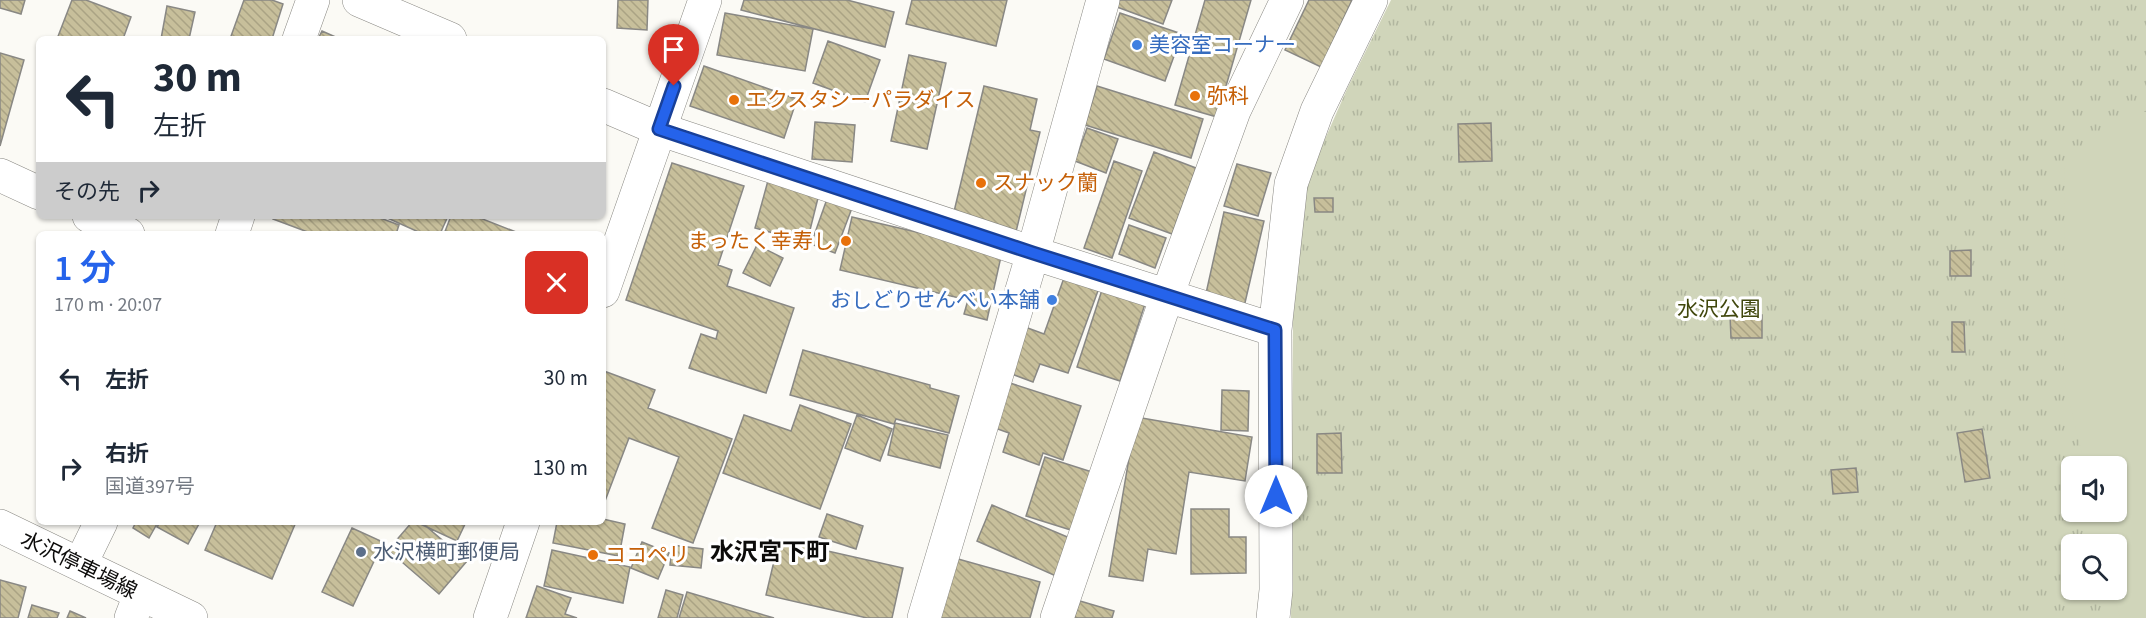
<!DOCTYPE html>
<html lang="ja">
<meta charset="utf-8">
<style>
:root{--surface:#fff;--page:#f6f6f7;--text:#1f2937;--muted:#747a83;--accent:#2563eb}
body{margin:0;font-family:"Source Sans 3","Noto Sans JP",sans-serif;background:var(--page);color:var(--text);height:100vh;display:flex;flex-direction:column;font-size:22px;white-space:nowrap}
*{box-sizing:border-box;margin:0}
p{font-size:20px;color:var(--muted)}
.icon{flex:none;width:33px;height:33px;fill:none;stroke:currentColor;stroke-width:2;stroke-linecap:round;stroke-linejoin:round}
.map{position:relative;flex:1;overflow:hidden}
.panel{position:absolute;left:36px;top:231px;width:570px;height:294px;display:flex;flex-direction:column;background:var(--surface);border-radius:9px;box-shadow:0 2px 4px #0004}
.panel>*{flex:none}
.top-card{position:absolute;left:36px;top:36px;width:570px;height:183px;border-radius:9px;box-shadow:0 2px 4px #0004;background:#fff;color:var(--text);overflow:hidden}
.buttons{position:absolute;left:2061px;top:456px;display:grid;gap:12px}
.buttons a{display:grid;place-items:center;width:66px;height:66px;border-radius:9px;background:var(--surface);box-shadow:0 2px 4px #0004;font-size:30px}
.pin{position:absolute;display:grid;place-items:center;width:51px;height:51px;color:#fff;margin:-62px -26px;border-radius:50% 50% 50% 0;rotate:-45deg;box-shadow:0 0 6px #0007}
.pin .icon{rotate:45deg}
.me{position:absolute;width:66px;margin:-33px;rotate:0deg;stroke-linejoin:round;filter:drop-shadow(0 0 4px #0008)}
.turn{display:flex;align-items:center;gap:21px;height:126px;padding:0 18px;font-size:27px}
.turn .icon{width:78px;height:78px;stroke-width:2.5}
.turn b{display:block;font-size:42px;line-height:51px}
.then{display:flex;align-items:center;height:57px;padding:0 18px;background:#0003;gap:12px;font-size:22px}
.round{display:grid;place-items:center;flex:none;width:63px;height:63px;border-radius:9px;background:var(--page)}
.overview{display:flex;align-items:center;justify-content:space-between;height:102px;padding:0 18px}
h1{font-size:36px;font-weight:600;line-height:45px;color:var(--accent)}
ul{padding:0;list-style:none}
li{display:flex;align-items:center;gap:18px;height:90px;padding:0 18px}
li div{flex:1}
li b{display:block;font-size:22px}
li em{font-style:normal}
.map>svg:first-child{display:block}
</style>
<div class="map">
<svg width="2146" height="618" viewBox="0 0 2146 618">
<defs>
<pattern id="park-tufts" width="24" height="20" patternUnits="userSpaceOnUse" patternTransform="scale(1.5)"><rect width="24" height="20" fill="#d0d5ba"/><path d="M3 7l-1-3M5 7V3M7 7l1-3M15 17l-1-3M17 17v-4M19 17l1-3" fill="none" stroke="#b1b69f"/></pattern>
<pattern id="building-back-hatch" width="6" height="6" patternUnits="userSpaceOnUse" patternTransform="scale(1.5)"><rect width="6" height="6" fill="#c7bf9b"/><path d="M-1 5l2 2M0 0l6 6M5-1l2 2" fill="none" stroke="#aaa384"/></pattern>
</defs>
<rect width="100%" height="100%" fill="#fbfaf5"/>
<path fill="url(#park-tufts)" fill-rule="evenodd" d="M1391,0h755v618h-855l2,-302 14,-136 40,-91zM2072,466h44v46h-44zM2072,544h44v46h-44z"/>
<path fill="#d0d5ba" d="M2123,112h23v506h-26l-7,-28h3v-46h-13l-8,-32h21v-46h-31l-21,-86 1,-216z"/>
<path fill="url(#building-back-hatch)" stroke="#898884" stroke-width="1.5" d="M0,0h25l-4,14 -21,-6z
M72,0h14l45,17 -8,22h-66z
M244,0h28l11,4 -11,35h-42z
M618,0h30l-1,30 -30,-2z
M744,0h103l47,12 -9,35 -144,-37z
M912,0h95l-11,46 -90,-22z
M1120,0h52l-9,24 -46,-17z
M1205,0h46l-34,117 -42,-12z
M1309,0h43l-31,67 -36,-17z
M167,6l28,6 -6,27h-28z
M725,13l88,16 -8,42 -88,-16z
M1120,13l62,21 -17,47 -61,-22z
M322,31l18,8h-22z
M828,41l52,19 -15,42 -52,-19z
M0,53l24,7 -24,86z
M909,55l37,8 -19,86 -36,-8z
M704,66l93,33 -13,39 -94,-32z
M984,86l53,13 -7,31 10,2 -25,104 -63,-16z
M1097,86l106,33 -12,39 -106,-33z
M815,122l40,3 -3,37 -40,-3z
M1491,123l1,38 -33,1 -1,-38z
M1087,128l31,11 -12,34 -31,-12z
M1154,152l42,16 -24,66 -43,-16z
M1114,161l28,10 -30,87 -28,-10z
M672,163l72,23 -26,79 14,5 -5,16 67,22 -28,85 -77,-25 12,-34 15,5 2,-8 -92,-31z
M1237,164l34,9 -13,43 -34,-10z
M769,177l51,13 -13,52 -52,-14z
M1314,198h19v14h-18z
M827,199l25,9 -17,45 -24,-9z
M1224,212l40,9 -20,86 -39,-9z
M274,216h101l24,9 -3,9h-83l-40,-15z
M383,216h65l-8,18h-17z
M451,216h24l46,18h-77z
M852,217l150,35 -15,68 -23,-6 4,-14 -128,-30z
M1129,225l37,13 -11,30 -36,-14z
M757,245l26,13 -13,28 -27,-13z
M1971,250v26h-21v-25z
M1065,275l34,13 -31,85 -28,-9 -7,18 -24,-9 16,-46 19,7z
M1102,290l43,14 -25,77 -43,-14z
M1730,315h32v23h-31z
M1952,322h12l1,30h-13z
M803,350l127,35v3l29,8 -10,37 -53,-14 -2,5 -104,-29z
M604,371l51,19 -7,18 84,31 -39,104 -41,-15 27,-71 -50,-19 -24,63h-2z
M1010,383l71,23 -18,54 -20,-7 -4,12 -36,-13 6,-19 -14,-5z
M1222,390l27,1 -1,40 -27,-1z
M800,405l51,19 -31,85 -97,-36 21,-58 47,16z
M857,415l35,14 -12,32 -35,-13z
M1136,417l116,20 -7,44 -56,-9 -13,82 -28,-5 -5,32 -34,-5z
M895,423l53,12 -8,33 -52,-13z
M1982,429l8,49 -25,4 -8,-49z
M1341,433l1,40h-25v-39z
M1045,457l47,15 -18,59 -48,-15z
M1856,468l2,24 -25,2 -2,-24z
M992,505l80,34 -16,37 -79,-35z
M1191,509h38v28h17v36l-55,1z
M827,514l36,12 -7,23 -37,-12z
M603,519l22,5 -6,32 -66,-13 4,-21h46z
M136,522h22l-9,16 -16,-10z
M160,522h40l-12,22 -31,-17z
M217,522h79l-24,57 -67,-29z
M412,522h9l46,39 -28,33 -51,-44z
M416,522h50l-9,19z
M352,528l31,14 -30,64 -31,-14z
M779,540l124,28 -11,50h-25l-101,-23z
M642,542l27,11 -11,26 -27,-11z
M672,545l31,4 -2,19 -31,-3z
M552,550l78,17 -7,36 -79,-17z
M951,557l89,25 -10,36h-96z
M0,580l26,7 -8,31h-18z
M537,586l34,12 -6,16 12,4h-51z
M666,590l17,5 -6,23h-19z
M687,592l87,26h-95z
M1080,601l34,10 -2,7h-38z
M32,605l27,8 -2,5h-29z
M70,611l16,7h-19z"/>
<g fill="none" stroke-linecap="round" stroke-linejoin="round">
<g stroke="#898883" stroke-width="34">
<path id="minor" d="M359,0l91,39
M299,39l14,-39
M603,105l56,24 374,124 242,77 1,260 -3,28
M0,175l39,18
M89,216l39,18
M232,234l6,-18
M1275,330l16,-146 26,-73 54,-111
M81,563l20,-41
M131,618l9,-23
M924,618l109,-365 70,-253
M1057,618l110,-322 67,-185 53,-111"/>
</g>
<g stroke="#898883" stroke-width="34">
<path id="major" d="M0,526l191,92"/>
</g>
<g stroke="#898883" stroke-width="34">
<path id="highway" d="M603,291l102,-291
M490,618l33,-96"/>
</g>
<use href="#minor" stroke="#fff" stroke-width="33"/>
<use href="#major" stroke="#fff" stroke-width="33"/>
<use href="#highway" stroke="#fff" stroke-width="33"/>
</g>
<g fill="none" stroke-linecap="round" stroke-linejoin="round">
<g stroke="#184099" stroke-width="15">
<path id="route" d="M674,86l-15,43 374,124 242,77 1,166"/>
</g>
<use href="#route" stroke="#2563eb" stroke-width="10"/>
</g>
<g fill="#3f7fe0" stroke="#fff" stroke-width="2">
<circle cx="1137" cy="45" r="6"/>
<circle cx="1052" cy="300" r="6"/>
</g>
<g fill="#e8710a" stroke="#fff" stroke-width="2">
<circle cx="1195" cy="96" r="6"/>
<circle cx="734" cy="100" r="6"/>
<circle cx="981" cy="183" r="6"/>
<circle cx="846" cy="241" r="6"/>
<circle cx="593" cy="555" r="6"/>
</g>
<circle fill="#5c6f8a" stroke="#fff" stroke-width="2" cx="361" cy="552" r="6"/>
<g text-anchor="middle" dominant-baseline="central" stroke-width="6" stroke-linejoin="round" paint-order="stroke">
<g font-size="21" fill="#366cbe" stroke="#fff" text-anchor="start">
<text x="1149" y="45">美容室コーナー</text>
<text x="1040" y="300" text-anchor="end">おしどりせんべい本舗</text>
</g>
<g font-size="21" fill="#c56008" stroke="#fff" text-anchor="start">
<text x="1207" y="96">弥科</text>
<text x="746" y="100">エクスタシーパラダイス</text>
<text x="993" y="183">スナック蘭</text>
<text x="834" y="241" text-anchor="end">まったく幸寿し</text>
<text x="605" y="555">ココペリ</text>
</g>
<g font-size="21" fill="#41480d" stroke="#fff">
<text x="1719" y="309">水沢公園</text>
</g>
<g font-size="21" fill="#4e5e75" stroke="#fff" text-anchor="start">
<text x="373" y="552">水沢横町郵便局</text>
</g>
<g font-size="21" fill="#0c0b0a" stroke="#fff">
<text transform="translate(79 565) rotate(26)">水沢停車場線</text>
</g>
<g font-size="24" font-weight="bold" fill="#0c0b0a" stroke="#fff">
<text x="770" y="552">水沢宮下町</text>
</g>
</g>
</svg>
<div class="buttons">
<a><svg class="icon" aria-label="sound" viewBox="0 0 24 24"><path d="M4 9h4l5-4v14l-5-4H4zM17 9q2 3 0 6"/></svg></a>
<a><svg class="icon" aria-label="search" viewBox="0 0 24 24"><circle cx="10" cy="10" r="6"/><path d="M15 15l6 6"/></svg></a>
</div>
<div class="pin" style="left:674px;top:86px;background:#d93025"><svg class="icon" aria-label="arrive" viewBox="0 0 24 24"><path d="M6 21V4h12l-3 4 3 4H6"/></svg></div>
<svg class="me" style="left:1276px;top:496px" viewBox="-20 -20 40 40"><circle r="19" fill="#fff"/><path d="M0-13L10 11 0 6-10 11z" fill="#2563eb"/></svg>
<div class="top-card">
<div class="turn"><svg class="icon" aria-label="left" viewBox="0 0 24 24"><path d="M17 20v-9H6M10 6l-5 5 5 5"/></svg><div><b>30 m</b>左折</div></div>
<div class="then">その先<svg class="icon" aria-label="right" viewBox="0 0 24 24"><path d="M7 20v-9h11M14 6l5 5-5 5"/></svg></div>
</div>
<section class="panel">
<div class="overview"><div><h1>1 分</h1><p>170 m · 20:07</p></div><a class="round" style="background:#d93025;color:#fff"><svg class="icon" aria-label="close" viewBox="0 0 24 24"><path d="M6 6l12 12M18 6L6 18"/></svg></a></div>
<ul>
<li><svg class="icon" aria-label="left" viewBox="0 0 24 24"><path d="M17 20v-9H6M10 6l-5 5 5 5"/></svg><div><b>左折</b></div><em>30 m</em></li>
<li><svg class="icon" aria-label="right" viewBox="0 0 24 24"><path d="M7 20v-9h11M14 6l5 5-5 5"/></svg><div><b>右折</b><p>国道397号</p></div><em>130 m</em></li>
</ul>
</section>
</div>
